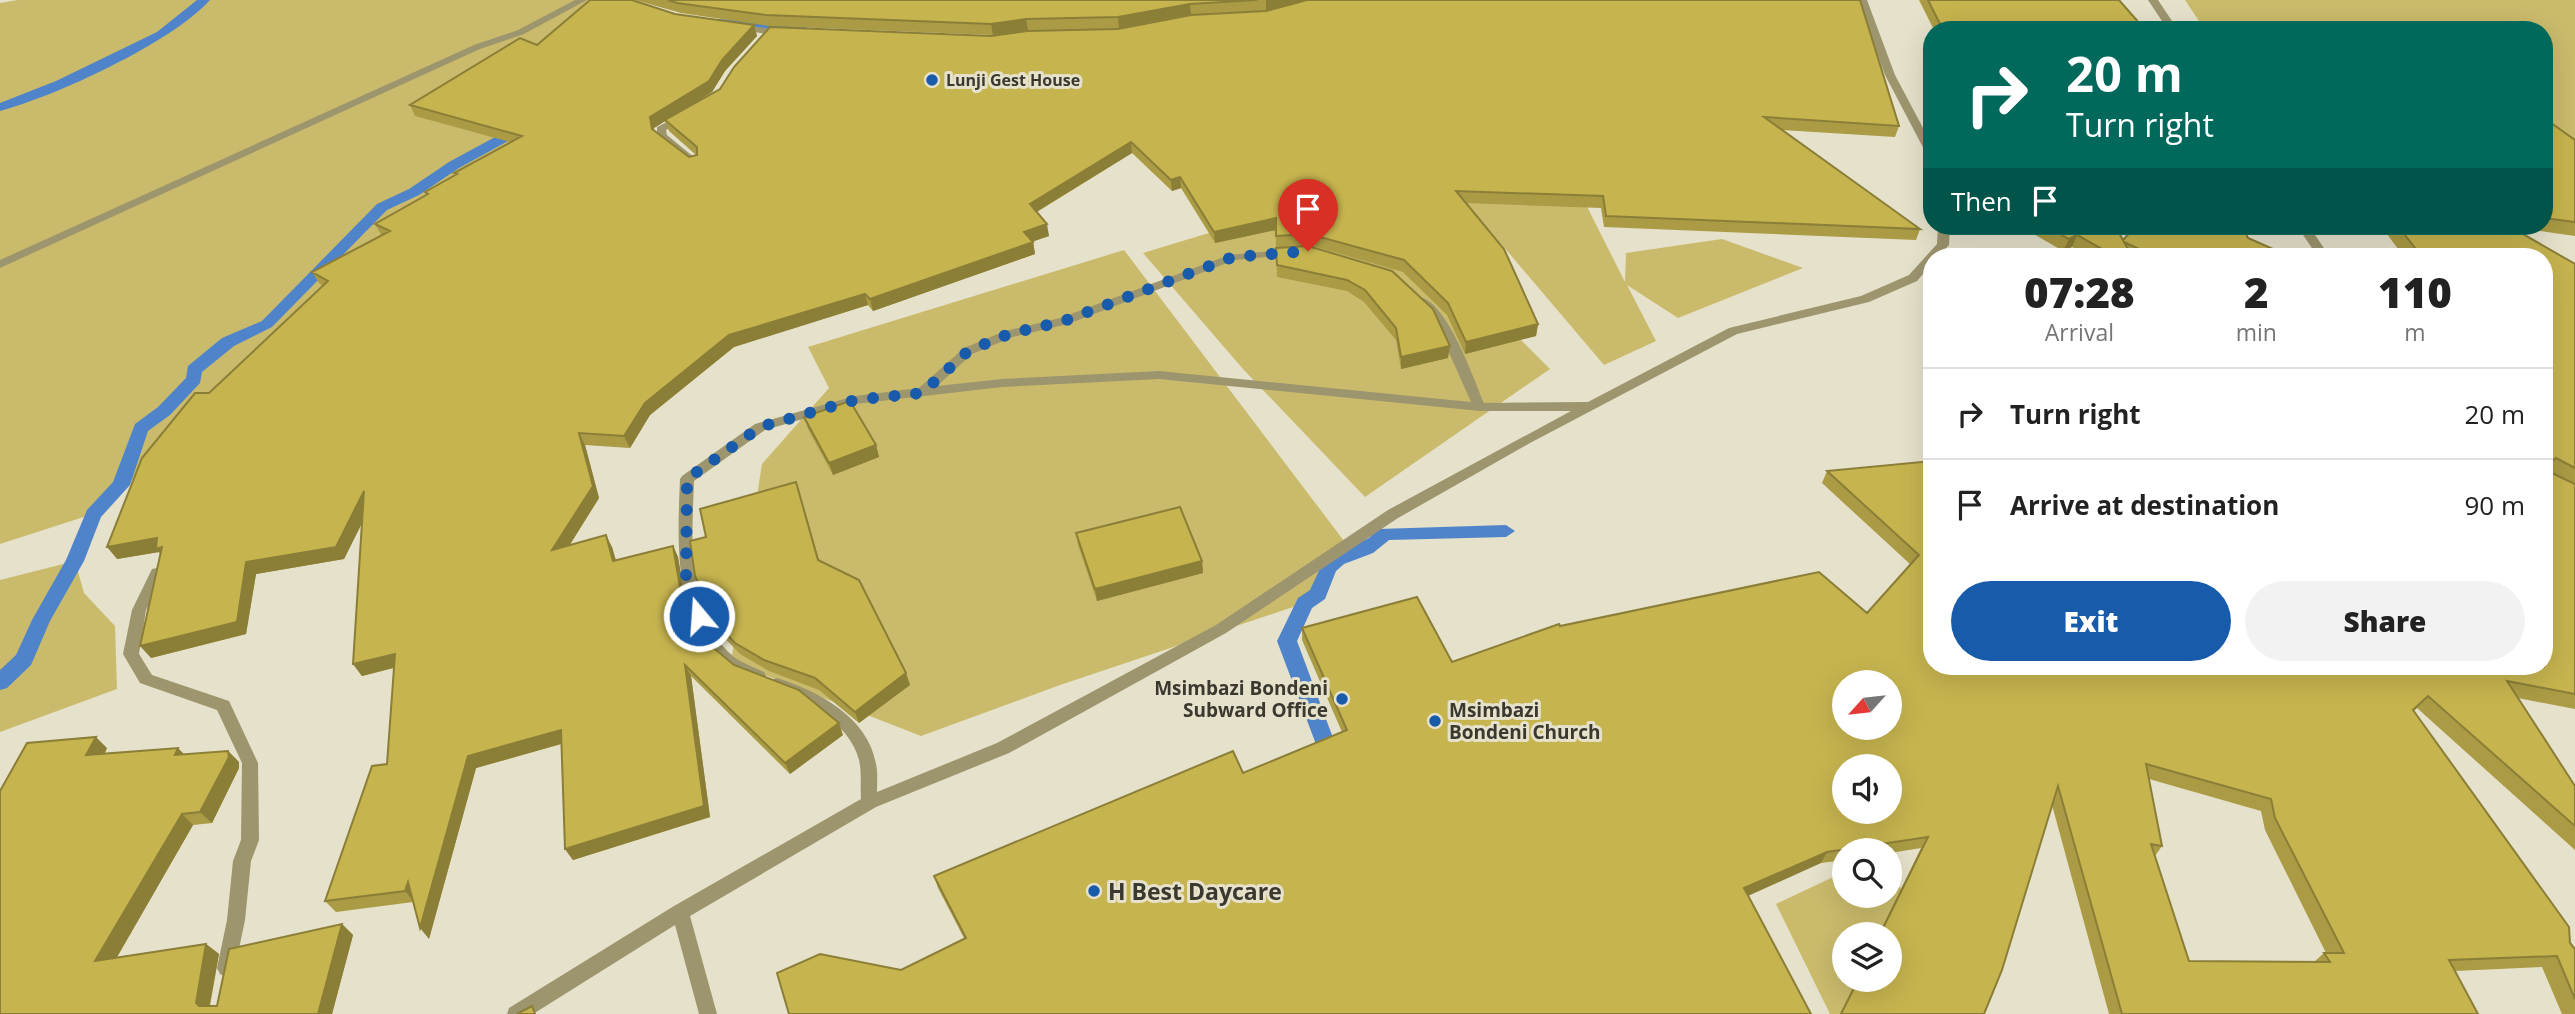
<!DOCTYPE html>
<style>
:root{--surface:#fff;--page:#f2f2f2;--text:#222;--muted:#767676;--line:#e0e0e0;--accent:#195bab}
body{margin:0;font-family:"Open Sans",sans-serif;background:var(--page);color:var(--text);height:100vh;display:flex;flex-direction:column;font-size:26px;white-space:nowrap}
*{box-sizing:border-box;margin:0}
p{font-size:23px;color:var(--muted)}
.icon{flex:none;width:38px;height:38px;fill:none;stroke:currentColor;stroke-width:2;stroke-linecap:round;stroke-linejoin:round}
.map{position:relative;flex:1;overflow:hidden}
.details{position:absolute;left:1923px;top:248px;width:630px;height:427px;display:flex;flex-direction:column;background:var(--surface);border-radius:28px;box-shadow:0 7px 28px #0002}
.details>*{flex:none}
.guide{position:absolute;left:1923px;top:21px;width:630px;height:214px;border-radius:28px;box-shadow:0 7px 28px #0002;background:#00695c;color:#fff;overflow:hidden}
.needle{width:46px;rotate:243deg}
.buttons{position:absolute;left:1832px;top:670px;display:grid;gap:14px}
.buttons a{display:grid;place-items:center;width:70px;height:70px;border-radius:50%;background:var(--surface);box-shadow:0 7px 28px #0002;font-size:35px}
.pin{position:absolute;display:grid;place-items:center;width:60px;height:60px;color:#fff;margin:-72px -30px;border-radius:50% 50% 50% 0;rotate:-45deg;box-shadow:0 0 7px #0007}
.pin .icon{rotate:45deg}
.me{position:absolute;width:77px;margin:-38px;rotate:342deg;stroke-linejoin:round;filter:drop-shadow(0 0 5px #0008)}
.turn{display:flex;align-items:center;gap:24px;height:147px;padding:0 28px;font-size:32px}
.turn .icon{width:91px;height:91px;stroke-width:2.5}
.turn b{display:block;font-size:49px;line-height:60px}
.then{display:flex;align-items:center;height:66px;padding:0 28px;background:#0003;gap:14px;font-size:26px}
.eta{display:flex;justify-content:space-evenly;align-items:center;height:119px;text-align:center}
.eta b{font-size:42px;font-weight:800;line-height:49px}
.button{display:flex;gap:14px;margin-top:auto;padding:14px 28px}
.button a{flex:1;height:80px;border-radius:42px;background:var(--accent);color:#fff;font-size:28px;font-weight:800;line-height:80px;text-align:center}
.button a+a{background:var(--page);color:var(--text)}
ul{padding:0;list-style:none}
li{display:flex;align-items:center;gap:21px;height:91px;padding:0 28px;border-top:2px solid var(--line)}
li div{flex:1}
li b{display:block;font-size:26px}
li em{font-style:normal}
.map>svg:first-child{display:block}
</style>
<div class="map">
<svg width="2575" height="1014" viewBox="0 0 2575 1014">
<rect width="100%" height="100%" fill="#e6e1ca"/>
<path fill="#cabb6c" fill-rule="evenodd" d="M18,0h578l-27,97 -476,417 -93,30v-541z
M2185,0h390v156l-30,-25 -1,-101h-339z
M1570,173l55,109 1,-29 96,-14 81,29 -125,50 -51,-33 29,56 -52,24 -141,-166z
M1366,185l184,184 -185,128 -122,-128 -100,-116z
M1124,250l223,295 -42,58 -245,82 -139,51 -190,-74 31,-198 67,-76 -21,-41z
M75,561l9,32 31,33 2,63 -117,43v-152z
M1844,872v24h46v-21l13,16 -15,123h-58l-54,-110zM1844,934h46v46h-46z"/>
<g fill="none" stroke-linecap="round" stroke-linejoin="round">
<path fill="#4f84cb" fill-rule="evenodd" d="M197,0h13c-39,43 -154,96 -210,111v-8l56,-22 101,-49z
M720,19l83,6 6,4 -6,4 -87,-7v-6z
M517,120l7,4 -5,11 -60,33 -40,27 -32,15 -115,117 -38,19 -32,26 -2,11 -30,32 -22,16 -18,54 -29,32 -17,44 -34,60 -19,44 -24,23 -7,2v-20l16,-15 16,-35 34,-60 21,-50 26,-28 22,-58 23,-17 28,-29 2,-12 34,-28 40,-17 115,-117 32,-15 40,-27 59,-32 4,-9z
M1506,525l9,6 -9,6 -117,3 -16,13 -29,11 -8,7 -11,28 -13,9 -15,33 45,121 -3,6 -7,3 -7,-3 -48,-127 21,-43 12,-8 13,-28 9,-7 37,-17 9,-9z"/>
<path fill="#9d956e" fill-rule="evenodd" d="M575,0h12l-63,34 -44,15 -480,219v-8l474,-215 44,-15z
M1857,0h10l28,75 37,70v13l-5,-3 -42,-80z
M2148,0h10l20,30h-10z
M736,24l46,6 5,3 -5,3 -49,-7 -2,-2z
M683,114l5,3 -1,2 -21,11 1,5 28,23 1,2 -5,3 -34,-27v-9z
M1938,226h12l-1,19 -11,12h-6v7l-15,17 -48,21 -132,32 -207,109 -132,75 -172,115 -217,120 -133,54 -186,109 27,98h-18l-24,-89 -142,89h-26l2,-6 165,-102 187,-107c-1,-13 1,-27 -2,-39 -9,-37 -54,-60 -88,-72l-2,-4 2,-4 6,-2c41,13 91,39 99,86 2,9 1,19 1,28l120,-49 219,-118 172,-115 183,-99h-91l-321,-32 -157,8 -147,17 -90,26 -71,51c-2,58 -9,134 40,176 8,6 20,10 30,15l2,4 -2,4 -6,2c-87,-29 -81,-129 -78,-203l2,-3 73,-52 100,-28 64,-8 45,-40 41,-17 55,-13 169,-63 65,-6 4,1v4l-63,6 -167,64 -55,13 -41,17 -35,32 65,-7 157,-8 312,31 -37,-83 -17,-17 6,-4c26,10 50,79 61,105l104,-1 141,-74 132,-32 48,-21 28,-31z
M2297,226h12l21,31h-12z
M157,568l5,1 2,4 -18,37 -7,44 13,21 77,26 29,62 1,77 -8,21 -6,59 -10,48 -3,6 -6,3 -6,-3 -3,-6 10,-48 6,-59 8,-21 1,-77 -25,-53 -77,-27 -17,-29 9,-44 20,-41z"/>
</g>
<path fill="#aa9b44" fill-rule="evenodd" d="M635,0h1225l39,126 -4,11 -113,-7 138,99 -4,11 -312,-13 -3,-19 -135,-5 72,121 -2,12 -71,18 -18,-39 -44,-43 -94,-27 -33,3v-18l-61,13 -34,-55 -9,3 -40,-38 -95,59 12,24 -16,5 2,13 -162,57 -5,-6 -134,42 -84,68 -20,33 -45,-3 14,53 -30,48 43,1 4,13 57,-14 5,11 8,48 7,18 16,21 25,21 109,70 -53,39 -99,-98 19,141 -137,43 -8,-11 -4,-105 -85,24 -47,171 -16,-37 -77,10 -11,-11 62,-137 7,-96 -32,8 -9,-12 9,-141 -18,36 -88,15 -10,60 -95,24 9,-104 -1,-2 -42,7 92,-166 114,-107 -4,-3 -7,-11 69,-37 -6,-11 51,-29 -1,-3 30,-17 -1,-2 56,-31 -95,-26 -5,-11 127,-60 138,-31 79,11 3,11 -32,35 -13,21 -26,16 307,-73 -224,-9 -88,-13zM665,121l4,10 27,24 -7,2 -35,-27v-2z
M1919,0h200l21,24 32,6h-238z
M2544,118l31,22v96l-63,-9 63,37v445l-57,-11 57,88v64l-158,-142 -3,3 161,238v65h-13l-20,-47 -87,4 23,43h-369l-57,-209 -68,209h-144l17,-34h33v-46h-11l42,-86 -31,5v-3h-46v10l-23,3 -920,107 63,-32 -26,-50 -4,-12 309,-103 99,-41 -40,-92v-12l150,34 108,-36 307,-13 43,-49 -88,-81 5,-12 717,196v-410h-140l-23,-31h163zM2149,779l112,32 4,19 61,123h-2l-10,9 -125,-1 -34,-105 7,-10z
M2020,226h95l8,14 125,-2 43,19h-202l-17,-10 -9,4z
M1276,248l116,23 56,87 -47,11 -5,-29 -32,-38 -17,-11 -70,-14z
M804,417l72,28 3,12 -46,18 -25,-46z
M796,482l23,78 87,113 4,12 -51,38 -40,-33 -50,-19 -29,-17 -23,-24 -5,-12z
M1076,533l126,28 1,12 -106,28 -19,-56z
M107,748l-2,5 79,1 44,-3 11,11v6l-27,55 -19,2 -76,132 89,-13 13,10 -9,52h7l125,-82 11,11 -21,79h-332v-223z"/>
<path fill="#8b7e37" d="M1266,0h50l-50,10z
M1190,4l1,10 -72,14 -1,-11z
M1026,19l2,11 -35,5 -2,-11z
M754,25l3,11 -32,35 -13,21 -58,36 2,12 -6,-23z
M1131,142l1,11 -101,62 -1,-11z
M1180,177l1,11 -9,3 -1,-11z
M1276,218v12l-61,13 -1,-11z
M1047,224l2,12 -23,8 -2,-12z
M2077,235l-5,12 -9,4 6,-12z
M1033,242l2,12 -162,57 -3,-12z
M865,294l3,11 -134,42 -84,68 -20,33 -6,-12 21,-33 84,-68z
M1538,324l-2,12 -71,18 1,-12z
M1450,346l-2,12 -47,11v-12z
M579,433l6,12 14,53 -40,64 -7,-12z
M876,445l3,12 -46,18 -4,-12z
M796,482l4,12 22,77 -4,-11z
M364,491l8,12 -28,56 -88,15 -10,60 -95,24 -11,-12 106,-84z
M606,535l6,12 7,26 -6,-12z
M157,538l8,13 1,9 -7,-8 -42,7 -10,-12z
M673,546l5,11 8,48 12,28 -17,-40z
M1202,561l1,12 -106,28 -2,-12z
M395,654l9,11 -42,11 -9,-12z
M685,665l6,11 19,141 -137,43 -8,-11z
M906,673l4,12 -51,38 -4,-11z
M839,723l4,12 -53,39 -5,-11z
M561,730l7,12 -92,26 -47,171 -9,-11 48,-172z
M96,737l11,11 -9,18 -12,-11z
M178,748l11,11 -14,-4z
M228,751l11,11v6l-27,55 -12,-11z
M182,814l11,11 -84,146 -14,-10z
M1827,852l-6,11 -82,37 5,-12z
M408,882l6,20 -9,-11z
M342,924l11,11 -21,79h-14z
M206,944l13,10 -11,60 -12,-11z"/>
<path fill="#c6b44f" stroke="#8b7e37" stroke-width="2" fill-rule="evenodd" d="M590,0h42l43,14 79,11 -32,35 -13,21 -59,36 2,12 37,28 8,-2v-8l-32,-27 55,-31 14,-22 36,-40 221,9 36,-5 91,-2 73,-14 75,-4 41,-11h553l39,126 -135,-9 156,112 -314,-13 -3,-20 -147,-5 48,58 34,75 -72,18 -18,-39 -44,-43 -95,-26 -33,2v-18l-62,14 -34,-55 -9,3 -40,-38 -101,62 17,20 -23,8 9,10 -163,57 -5,-5 -136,41 -84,68 -21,33 -45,-3 14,53 -41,64 54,-15 7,26 60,-15 8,47 11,28 17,23 25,21 65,25 40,33 -54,40 -100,-98 19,141 -139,43 -4,-119 -93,26 -48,172 -12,-46 -3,9 -80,10 47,-135 15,-2 8,-110 -42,10 11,-173 -28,56 -90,15 -9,60 -97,24 22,-99 -6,2 1,-11 -50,9 35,-89 53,-65h14l119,-112 -16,-9 78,-41 -15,-7 53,-30 -3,-2 32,-18 -3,-1 68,-37 -112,-31 110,-67 17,7z
M668,0h589l-67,4 -72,13 -92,2 -35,5 -225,-9 -89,-12z
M1928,0h191l21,24 29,1 3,5h-229z
M2544,118l31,22v82l-31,-4z
M2046,226h69l8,14 13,-14h106l6,12 43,19h-135l-32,-15 8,15h-16l-39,-22 -8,4z
M2398,226h111l66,38v204l-19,-10 -4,3v12l23,11v210l-68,-13 68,105v40l-147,-130 -15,14 156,217 1,16 5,6v50l-18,-43 -108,4 29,54h-356l-64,-228 -56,184 -18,44h-143l17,-34h32v-46h-10l48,-97 -101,15 -83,36 67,126h-1022l-12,-41 43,-19 81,16 65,-32 -32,-62 299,-125 10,22 104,-43 -45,-102 115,-31 35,65 107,-38 1,2 259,-54 48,41 52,-58 -92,-84 105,-10v206h612v-410h-122zM1844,682h46v46h-46zM2146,764l125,35 4,19 69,135h-20l6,9 -141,-1 -38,-117 11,2zM1844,766h46v46h-46z
M1308,246l84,25 41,38 17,37 -49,11 -5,-29 -31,-38 -18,-10 -70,-15 -1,-17z
M850,401l26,44 -47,18 -25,-46z
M796,482l22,78 41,20 47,93 -51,39 -40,-34 -51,-18 -29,-17 -23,-25 -17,-42 -5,-35 16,-4 -6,-28z
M1180,507l22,54 -107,28 -19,-56z
M96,737l-10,18 92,-7 -3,7 53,-4 1,6 -29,55 -18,2 -87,147 111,-17 -10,59 3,3h18l12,-57 113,-25 -24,90h-318v-223l27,-48z
M532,1006l3,8h-18z"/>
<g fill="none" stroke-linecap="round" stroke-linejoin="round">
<path stroke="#195bab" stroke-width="12" stroke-dasharray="0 21.6" d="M699,616l-13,-39 1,-98 73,-52 95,-27 67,-7 46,-42 41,-17 55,-13 169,-64 75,-6"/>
</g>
<g fill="#195bab" stroke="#e6e1ca" stroke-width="2.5">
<circle cx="932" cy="80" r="7"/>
<circle cx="1342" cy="699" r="7"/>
<circle cx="1435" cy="721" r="7"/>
<circle cx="1094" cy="891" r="7"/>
</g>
<g text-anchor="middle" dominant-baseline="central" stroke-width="6" stroke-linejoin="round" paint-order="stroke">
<g font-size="16" font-weight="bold" fill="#3a382f" stroke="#e6e1ca" text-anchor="start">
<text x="946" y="80">Lunji Gest House</text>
</g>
<g font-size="19" font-weight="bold" fill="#3a382f" stroke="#e6e1ca" text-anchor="end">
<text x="1328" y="688">Msimbazi Bondeni<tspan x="1328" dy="22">Subward Office</tspan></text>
<text x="1449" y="710" text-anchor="start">Msimbazi<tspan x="1449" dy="22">Bondeni Church</tspan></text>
</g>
<g font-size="23" font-weight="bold" fill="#3a382f" stroke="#e6e1ca" text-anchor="start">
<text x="1108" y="891">H Best Daycare</text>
</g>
</g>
</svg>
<div class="buttons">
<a><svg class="needle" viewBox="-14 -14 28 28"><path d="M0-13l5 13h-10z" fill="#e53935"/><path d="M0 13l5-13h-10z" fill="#767676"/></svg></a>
<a><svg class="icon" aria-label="sound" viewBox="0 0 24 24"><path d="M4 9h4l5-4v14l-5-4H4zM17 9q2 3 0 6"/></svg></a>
<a><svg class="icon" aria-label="search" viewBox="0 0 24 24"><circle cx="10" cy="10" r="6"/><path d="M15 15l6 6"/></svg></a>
<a><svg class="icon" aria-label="layers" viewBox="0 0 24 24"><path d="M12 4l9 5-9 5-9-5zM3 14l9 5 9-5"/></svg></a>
</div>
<div class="pin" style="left:1308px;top:251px;background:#d93025"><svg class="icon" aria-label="arrive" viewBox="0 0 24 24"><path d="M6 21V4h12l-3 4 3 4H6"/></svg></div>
<svg class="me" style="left:699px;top:616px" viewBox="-20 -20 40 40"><circle r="17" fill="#195bab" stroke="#fff" stroke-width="3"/><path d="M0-11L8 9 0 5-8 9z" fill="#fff"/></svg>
<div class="guide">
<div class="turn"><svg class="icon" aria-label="right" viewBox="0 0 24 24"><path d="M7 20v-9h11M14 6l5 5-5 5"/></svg><div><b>20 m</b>Turn right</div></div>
<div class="then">Then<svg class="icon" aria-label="arrive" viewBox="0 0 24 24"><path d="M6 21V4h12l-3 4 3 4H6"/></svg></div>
</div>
<section class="details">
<div class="eta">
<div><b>07:28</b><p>Arrival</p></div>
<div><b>2</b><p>min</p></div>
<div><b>110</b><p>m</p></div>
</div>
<ul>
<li><svg class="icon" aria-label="right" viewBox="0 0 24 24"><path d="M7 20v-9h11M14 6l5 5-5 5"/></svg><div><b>Turn right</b></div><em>20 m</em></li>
<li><svg class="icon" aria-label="arrive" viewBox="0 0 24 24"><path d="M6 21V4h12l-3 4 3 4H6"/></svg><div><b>Arrive at destination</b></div><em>90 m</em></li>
</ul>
<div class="button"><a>Exit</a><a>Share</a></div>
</section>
</div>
